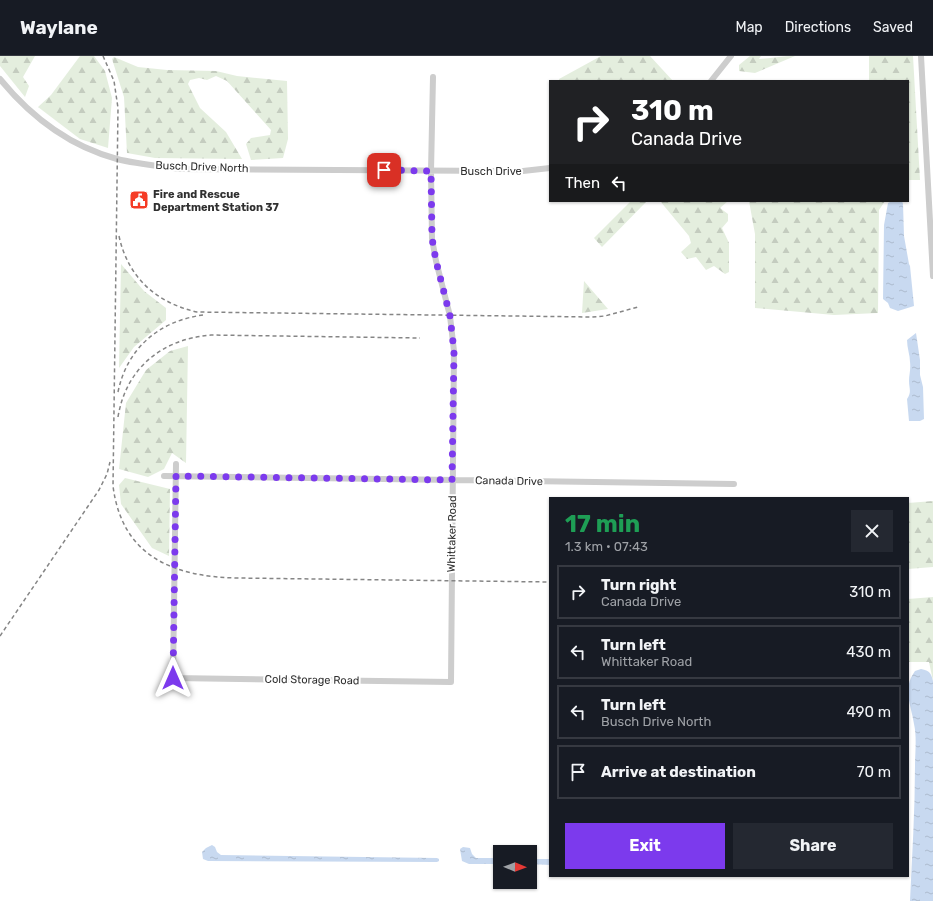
<!DOCTYPE html>
<meta charset="utf-8">
<style>
:root{--surface:#171b24;--page:#242831;--text:#f1f3f6;--muted:#9ea1a6;--line:#363941;--accent:#7c3aed}
body{margin:0;font-family:Rubik,sans-serif;background:var(--page);color:var(--text);height:100vh;display:flex;flex-direction:column;font-size:15px;white-space:nowrap}
*{box-sizing:border-box;margin:0}
p{font-size:13px;color:var(--muted)}
.icon{flex:none;width:22px;height:22px;fill:none;stroke:currentColor;stroke-width:2;stroke-linecap:round;stroke-linejoin:round}
.map{position:relative;flex:1;overflow:hidden}
.drawer{position:absolute;left:549px;top:441px;width:360px;height:380px;display:flex;flex-direction:column;background:var(--surface);border-radius:0px;box-shadow:0 1px 3px #0004}
.drawer>*{flex:none}
.hud{position:absolute;left:549px;top:24px;width:360px;height:122px;border-radius:0px;box-shadow:0 1px 3px #0004;background:#202124;color:#fff;overflow:hidden}
.needle{width:26px;rotate:91deg}
.fabs{position:absolute;left:493px;top:789px;display:grid;gap:8px}
.fabs a{display:grid;place-items:center;width:44px;height:44px;border-radius:0px;background:var(--surface);box-shadow:0 1px 3px #0004;font-size:20px}
.pin{position:absolute;display:grid;place-items:center;width:34px;height:34px;color:#fff;margin:-17px;border-radius:8px;box-shadow:0 2px 6px #0006}
.me{position:absolute;width:44px;margin:-22px;rotate:0deg;stroke-linejoin:round;filter:drop-shadow(0 0 3px #0008)}
.turn{display:flex;align-items:center;gap:14px;height:84px;padding:0 16px;font-size:18px}
.turn .icon{width:52px;height:52px;stroke-width:2.5}
.turn b{display:block;font-size:28px;line-height:34px}
.then{display:flex;align-items:center;height:38px;padding:0 16px;background:#0003;gap:8px;font-size:15px}
.round{display:grid;place-items:center;flex:none;width:42px;height:42px;border-radius:0px;background:var(--page)}
.summary{display:flex;align-items:center;justify-content:space-between;height:68px;padding:0 16px}
h1{font-size:24px;font-weight:700;line-height:30px;color:#1e9e55}
.cta{display:flex;gap:8px;margin-top:auto;padding:8px 16px}
.cta a{flex:1;height:46px;border-radius:0px;background:var(--accent);color:#fff;font-size:16px;font-weight:700;line-height:46px;text-align:center}
.cta a+a{background:var(--page);color:var(--text)}
ul{padding:0;list-style:none}
li{display:flex;align-items:center;gap:12px;height:54px;margin:0 8px 6px;padding:0 8px;border:2px solid var(--line);border-radius:0px}
li div{flex:1}
li b{display:block;font-size:15px}
li em{font-style:normal}
header{display:flex;align-items:center;gap:24px;box-sizing:border-box;height:56px;padding:0 20px;background:var(--surface);border-bottom:1px solid var(--line)}
header strong{font-size:19px}
nav{display:flex;gap:22px;margin-inline-start:auto;font-size:14px}
.map>svg:first-child{display:block}
</style>
<header>
<strong>Waylane</strong>
<nav><a>Map</a><a>Directions</a><a>Saved</a></nav>
</header>
<div class="map">
<svg width="933" height="845" viewBox="0 0 933 845">
<defs>
<pattern id="forest-firs" width="22" height="20" patternUnits="userSpaceOnUse"><rect width="22" height="20" fill="#e4eede"/><path d="M5 1l3.5 6h-7zM16 11l3.5 6h-7z" fill="#c4ccbf"/></pattern>
<pattern id="water-ripples" width="26" height="14" patternUnits="userSpaceOnUse"><rect width="26" height="14" fill="#c8d9f0"/><path d="M2 4q2-2 4 0t4 0M15 11q2-2 4 0t4 0" fill="none" stroke="#acbbce"/></pattern>
</defs>
<rect width="100%" height="100%" fill="#fff"/>
<path fill="url(#forest-firs)" d="M0,0h35l-12,21 6,9 -4,11 -25,-31z
M80,0h14l11,15 7,27 -4,50 -28,-9 -42,-32 13,-12z
M601,0h49l23,25h-114v-2z
M750,0h11l-2,3c13,-1 24,-3 36,-3l-40,17 -16,-2v-6z
M869,0h44l7,124h-12v-99h-39z
M114,1l24,10 29,3 49,1 21,5 50,5 1,58 -5,19 -32,2 -5,-16 5,-6 19,-3 1,-5 -44,-49 -11,-5 -9,4 -8,-2 -9,2 -2,4 12,24 26,24 16,27 -87,-1 -28,-5 -3,-56 -12,-38z
M631,145h16l-45,46 -8,-9z
M660,145h68l-8,7 8,6v7l-6,7 7,15v29l-4,2 -11,-8 -8,4 -10,-13 -9,2 -6,-7 10,-9 -2,-7z
M749,145h136l-6,9 -1,103 -44,2 -79,-7v-74z
M121,208l23,27 22,17v12l-32,27 -15,21z
M584,225l24,28 -26,4z
M188,290l-2,117 -14,-10 -8,16 -16,8 -29,-8 7,-66 20,-33 24,-19z
M125,422l45,11 -1,67 -17,-8 -31,-44 -2,-19z
M933,445v66l-25,2v-66z
M933,541v84l-4,-19h-21v-63z"/>
<path fill="url(#water-ripples)" d="M892,145h10l1,3 1,32 5,28 1,2 4,40 -16,5 -8,-3 -2,-5 -5,-4 1,-74 4,-22z
M916,277l4,27v15l3,12 1,32 -4,2h-11l-2,-22c5,-7 2,-11 2,-18 0,-6 2,-12 1,-19 0,-7 -3,-14 -3,-22z
M921,613c9,2 10,4 12,12v220h-23c2,-45 5,-90 5,-135 0,-13 2,-29 -1,-42 -3,-20 -12,-35 1,-53z
M212,789l3,2 2,5 4,3 216,3 2,1v2l-2,1 -229,-1 -5,-2 -1,-7 4,-4z
M463,791l7,1 2,6 4,4h24v6h-31l-7,-3 -2,-12z
M530,803h20v6l-20,-1z"/>
<g fill="none" stroke-linecap="round" stroke-linejoin="round">
<path stroke="#cdcdcd" stroke-width="6" d="M921,0l12,220
M0,23c31,38 69,67 117,80 20,5 42,7 63,10l324,2h19l27,-3
M711,25l20,-25
M176,408l-3,214 278,4 3,-331 -4,-35 -14,-55 -4,-22 -1,-68 2,-94
M164,420l570,8"/>
<path stroke="#858585" stroke-width="1.5" stroke-dasharray="4 3" stroke-linecap="butt" d="M103,0l11,25 4,27 -5,378c9,71 61,91 125,92l312,4
M119,180c9,42 38,67 78,76l395,5 13,-1 33,-9
M118,336c9,-44 41,-71 85,-77
M118,361c8,-49 44,-78 93,-82l209,3
M0,580l99,-146 8,-16 3,-12"/>
</g>
<g fill="none" stroke-linecap="round" stroke-linejoin="round">
<path stroke="#7c3aed" stroke-width="7" stroke-dasharray="0 12.6" d="M173,622l3,-202 276,4 2,-129 -4,-35 -14,-55 -4,-23 -1,-67 -47,-1"/>
</g>
<defs>
<g id="civic-square" transform="scale(1)"><rect x="-9" y="-9" width="18" height="18" rx="4" fill="#f53b25" stroke="#fff"/><path d="M-.6-6.5H3V-4.5H.6V-3L4-1V1h2V6H-6V1h2V-1L-.6-3ZM-1.2 2.5V6h2.4V2.5Z" fill="#fff"/></g>
</defs>
<g fill-rule="evenodd">
<use href="#civic-square" x="139" y="144"/>
</g>
<g text-anchor="middle" dominant-baseline="central" stroke-width="4" stroke-linejoin="round" paint-order="stroke">
<g font-size="11" fill="#303030" stroke="#fff">
<text transform="translate(202 111) rotate(2)">Busch Drive North</text>
<text x="491" y="115">Busch Drive</text>
<text transform="translate(509 425) rotate(1)">Canada Drive</text>
<text transform="translate(452 478) rotate(-89)">Whittaker Road</text>
<text transform="translate(312 624) rotate(1)">Cold Storage Road</text>
</g>
<g font-size="11" font-weight="bold" fill="#303030" stroke="#fff" text-anchor="start">
<text x="153" y="138">Fire and Rescue<tspan x="153" dy="13">Department Station 37</tspan></text>
</g>
</g>
</svg>
<div class="fabs">
<a><svg class="needle" viewBox="-14 -14 28 28"><path d="M0-13l5 13h-10z" fill="#e53935"/><path d="M0 13l5-13h-10z" fill="#9ea1a6"/></svg></a>
</div>
<div class="pin" style="left:384px;top:114px;background:#d93025"><svg class="icon" aria-label="arrive" viewBox="0 0 24 24"><path d="M6 21V4h12l-3 4 3 4H6"/></svg></div>
<svg class="me" style="left:173px;top:622px" viewBox="-20 -20 40 40"><path d="M0-17L14 15 0 8-14 15z" fill="#7c3aed" stroke="#fff" stroke-width="4"/></svg>
<div class="hud">
<div class="turn"><svg class="icon" aria-label="right" viewBox="0 0 24 24"><path d="M7 20v-9h11M14 6l5 5-5 5"/></svg><div><b>310 m</b>Canada Drive</div></div>
<div class="then">Then<svg class="icon" aria-label="left" viewBox="0 0 24 24"><path d="M17 20v-9H6M10 6l-5 5 5 5"/></svg></div>
</div>
<section class="drawer">
<div class="summary"><div><h1>17 min</h1><p>1.3 km · 07:43</p></div><a class="round"><svg class="icon" aria-label="close" viewBox="0 0 24 24"><path d="M6 6l12 12M18 6L6 18"/></svg></a></div>
<ul>
<li><svg class="icon" aria-label="right" viewBox="0 0 24 24"><path d="M7 20v-9h11M14 6l5 5-5 5"/></svg><div><b>Turn right</b><p>Canada Drive</p></div><em>310 m</em></li>
<li><svg class="icon" aria-label="left" viewBox="0 0 24 24"><path d="M17 20v-9H6M10 6l-5 5 5 5"/></svg><div><b>Turn left</b><p>Whittaker Road</p></div><em>430 m</em></li>
<li><svg class="icon" aria-label="left" viewBox="0 0 24 24"><path d="M17 20v-9H6M10 6l-5 5 5 5"/></svg><div><b>Turn left</b><p>Busch Drive North</p></div><em>490 m</em></li>
<li><svg class="icon" aria-label="arrive" viewBox="0 0 24 24"><path d="M6 21V4h12l-3 4 3 4H6"/></svg><div><b>Arrive at destination</b></div><em>70 m</em></li>
</ul>
<div class="cta"><a>Exit</a><a>Share</a></div>
</section>
</div>
